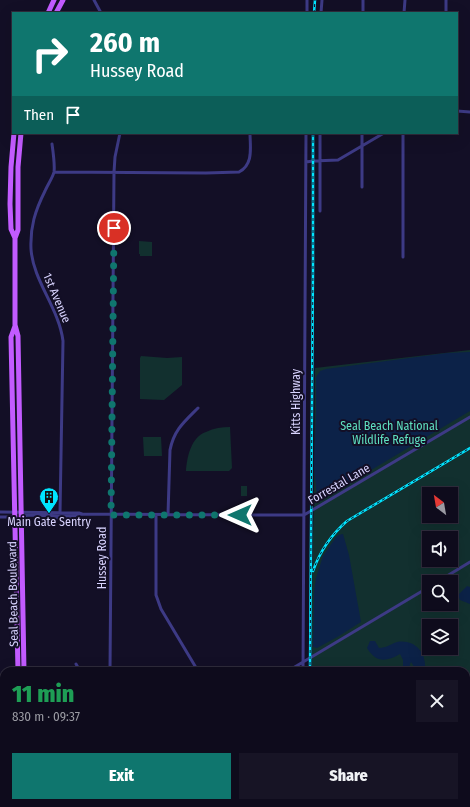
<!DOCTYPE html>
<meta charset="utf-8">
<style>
:root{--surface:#0e0b1c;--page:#171425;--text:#f1f3f6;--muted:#9b9ba3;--line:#2e2b3b;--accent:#0f766e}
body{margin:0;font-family:"Fira Sans Condensed",sans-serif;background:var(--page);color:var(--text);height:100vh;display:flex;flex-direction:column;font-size:15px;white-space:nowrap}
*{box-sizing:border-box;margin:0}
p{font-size:13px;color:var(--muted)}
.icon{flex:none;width:22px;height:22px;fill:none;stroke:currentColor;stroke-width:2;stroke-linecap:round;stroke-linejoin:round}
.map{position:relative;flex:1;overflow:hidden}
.sheet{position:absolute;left:0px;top:667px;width:470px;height:140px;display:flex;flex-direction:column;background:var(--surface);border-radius:12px 12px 0 0;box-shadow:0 4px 16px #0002,0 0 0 1px var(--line)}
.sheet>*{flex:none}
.guide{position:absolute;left:12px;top:12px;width:446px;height:122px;border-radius:0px;box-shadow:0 4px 16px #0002,0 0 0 1px var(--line);background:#0f766e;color:#fff;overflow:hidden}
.needle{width:26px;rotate:329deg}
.controls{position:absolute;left:422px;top:487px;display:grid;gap:8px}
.controls a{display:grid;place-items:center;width:36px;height:36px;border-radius:0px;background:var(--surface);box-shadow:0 4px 16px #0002,0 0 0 1px var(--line);font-size:20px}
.pin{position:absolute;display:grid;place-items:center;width:34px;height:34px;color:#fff;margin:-17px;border:2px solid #fff;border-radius:50%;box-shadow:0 1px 4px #0007}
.me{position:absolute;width:44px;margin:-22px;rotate:270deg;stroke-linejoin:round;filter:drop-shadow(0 0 3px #0008)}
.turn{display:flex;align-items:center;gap:14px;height:84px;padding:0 12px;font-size:18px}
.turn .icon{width:52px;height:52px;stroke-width:2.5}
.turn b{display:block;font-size:28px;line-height:34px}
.then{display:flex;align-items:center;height:38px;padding:0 12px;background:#0003;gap:8px;font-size:15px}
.round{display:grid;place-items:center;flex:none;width:42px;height:42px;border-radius:0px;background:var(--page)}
.head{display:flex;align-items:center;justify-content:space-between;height:68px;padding:0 12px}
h1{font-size:24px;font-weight:800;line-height:30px;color:#1e9e55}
.cta{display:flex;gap:8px;margin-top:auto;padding:8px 12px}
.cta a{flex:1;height:46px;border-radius:0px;background:var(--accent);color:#fff;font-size:16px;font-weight:800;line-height:46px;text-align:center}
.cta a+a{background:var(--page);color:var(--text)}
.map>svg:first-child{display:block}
</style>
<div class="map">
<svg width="470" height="807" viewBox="0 0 470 807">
<rect width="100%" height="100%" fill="#130f26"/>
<path fill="#12302f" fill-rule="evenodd" d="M139,241l13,1v14h-12v-2h-1z
M470,350v457h-157v-4h153v-132h-154v-101l2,-69 1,-133zM429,494h22v22h-22zM429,538h22v22h-22zM429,582h22v22h-22zM429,626h22v22h-22z
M141,356l26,2 15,-1v28l-18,15 -24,-1v-41z
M230,427l2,41 -3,3h-43c1,-14 5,-34 20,-39 8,-4 16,-5 24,-5z
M143,437h18l1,19h-18z
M241,486h6v10h-6z"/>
<path fill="#0c2248" d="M470,352v59l-144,86 -5,2 -4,-1 -3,-32 2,-55v-34l4,-6 6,-2 121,-16z
M343,534l6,21 12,67 -22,14 -22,12 -4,-1 1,-54 2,-15 7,-22 13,-19 2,-2z
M467,586l3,1v17l-10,-4 -2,-5z
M370,641h5l4,7c7,0 12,-4 18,-6 19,-3 30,12 28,29h-8l-6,-9 -3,8 -5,-1v-9l-3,-6c-14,8 -24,9 -33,-6z
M446,803h18l3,4h-19z"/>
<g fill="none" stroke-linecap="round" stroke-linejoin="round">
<path stroke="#3d3a85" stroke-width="3" d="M94,0l7,13
M307,13v-13
M321,13l1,-13
M363,13v-13
M404,13l1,-13
M446,13v-13
M457,111l13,1
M52,144c1,7 3,21 2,28 -1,5 -7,14 -9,19 -10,20 -15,36 -14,58 2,32 28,59 32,92l-3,172
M306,162l7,-1 25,-1 46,-27
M54,172l152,1 33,-1c15,-8 11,-25 11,-39
M362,187v-54
M320,211v-78
M403,257v-124
M0,512l79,1 3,1
M156,515v80l5,14 37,62
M168,515l2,-65c4,-20 14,-28 28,-42
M0,517h15
M21,517l7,-2 30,1 24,-2 184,1h38l166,-98
M55,517c6,2 14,2 20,-1
M437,582l33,-20
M76,664l4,7
M110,671l4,-499 1,-15 5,-24
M288,671l141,-84
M303,671l3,-538
M0,679h4
M68,803l2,4
M54,807l5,-4
M146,807l5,-4
M302,807v-4"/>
<path stroke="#c25bff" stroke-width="5" d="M48,13l6,-13
M56,13l7,-13
M14,133l-3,34 -1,37 1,25 4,9v87l3,11 6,335
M15,238l3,-8v-63l3,-34
M15,326l-4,11 7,334
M19,803v4
M25,803v4"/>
<g stroke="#00e5ff" stroke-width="2.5">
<path id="rail" d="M314,13l1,-13
M313,571c7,-20 18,-36 34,-50l123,-73
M310,671l3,-403v-135
M269,807l2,-4
M311,807v-4"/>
</g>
<use href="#rail" stroke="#130f26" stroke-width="1" stroke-dasharray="3" stroke-linecap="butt"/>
</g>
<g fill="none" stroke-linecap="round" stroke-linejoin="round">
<path stroke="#0f766e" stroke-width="7" stroke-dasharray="0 12.6" d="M114,228l-3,287h129"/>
</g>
<defs>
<g id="building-pin" transform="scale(1)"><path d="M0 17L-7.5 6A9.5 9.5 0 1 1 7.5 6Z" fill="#00e5ff" stroke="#130f26"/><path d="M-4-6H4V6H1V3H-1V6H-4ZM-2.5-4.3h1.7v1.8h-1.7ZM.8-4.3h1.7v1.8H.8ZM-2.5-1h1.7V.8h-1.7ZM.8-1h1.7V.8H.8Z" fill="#111"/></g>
</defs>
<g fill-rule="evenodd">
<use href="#building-pin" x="49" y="497"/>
</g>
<g text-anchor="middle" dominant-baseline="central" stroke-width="4" stroke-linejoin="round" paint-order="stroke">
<g font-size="12" fill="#d9d4ff" stroke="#130f26">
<text transform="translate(57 298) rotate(67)">1st Avenue</text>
<text transform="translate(296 402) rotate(-90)">Kitts Highway</text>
<text transform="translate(339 484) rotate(-30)">Forrestal Lane</text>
<text transform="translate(102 558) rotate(-90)">Hussey Road</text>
<text transform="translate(13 594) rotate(-91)">Seal Beach Boulevard</text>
</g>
<g font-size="12" fill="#5fe0c0" stroke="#130f26">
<text x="389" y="426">Seal Beach National<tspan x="389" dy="14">Wildlife Refuge</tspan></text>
</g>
<g font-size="12" fill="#d9d4ff" stroke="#130f26">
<text x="49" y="522">Main Gate Sentry</text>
</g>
</g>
</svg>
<div class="controls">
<a><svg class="needle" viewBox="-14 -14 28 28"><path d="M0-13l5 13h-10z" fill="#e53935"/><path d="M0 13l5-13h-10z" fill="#9b9ba3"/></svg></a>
<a><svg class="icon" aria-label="sound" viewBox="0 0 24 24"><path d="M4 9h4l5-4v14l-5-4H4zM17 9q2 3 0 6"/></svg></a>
<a><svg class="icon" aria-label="search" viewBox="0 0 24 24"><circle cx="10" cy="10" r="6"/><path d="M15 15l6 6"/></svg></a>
<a><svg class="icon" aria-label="layers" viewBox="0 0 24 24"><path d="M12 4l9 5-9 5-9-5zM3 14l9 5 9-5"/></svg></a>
</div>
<div class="pin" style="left:114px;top:228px;background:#d93025"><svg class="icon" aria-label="arrive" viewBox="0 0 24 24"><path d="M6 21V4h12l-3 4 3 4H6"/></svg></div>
<svg class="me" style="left:240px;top:515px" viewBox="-20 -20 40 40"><path d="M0-17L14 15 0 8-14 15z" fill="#0f766e" stroke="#fff" stroke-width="4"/></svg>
<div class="guide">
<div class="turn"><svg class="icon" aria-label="right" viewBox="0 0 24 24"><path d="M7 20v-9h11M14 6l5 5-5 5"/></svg><div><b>260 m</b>Hussey Road</div></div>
<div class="then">Then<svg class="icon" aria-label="arrive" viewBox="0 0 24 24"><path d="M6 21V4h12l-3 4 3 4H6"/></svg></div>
</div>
<section class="sheet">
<div class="head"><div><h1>11 min</h1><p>830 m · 09:37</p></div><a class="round"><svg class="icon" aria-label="close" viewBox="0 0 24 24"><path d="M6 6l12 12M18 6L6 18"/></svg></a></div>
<div class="cta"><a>Exit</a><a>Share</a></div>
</section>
</div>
